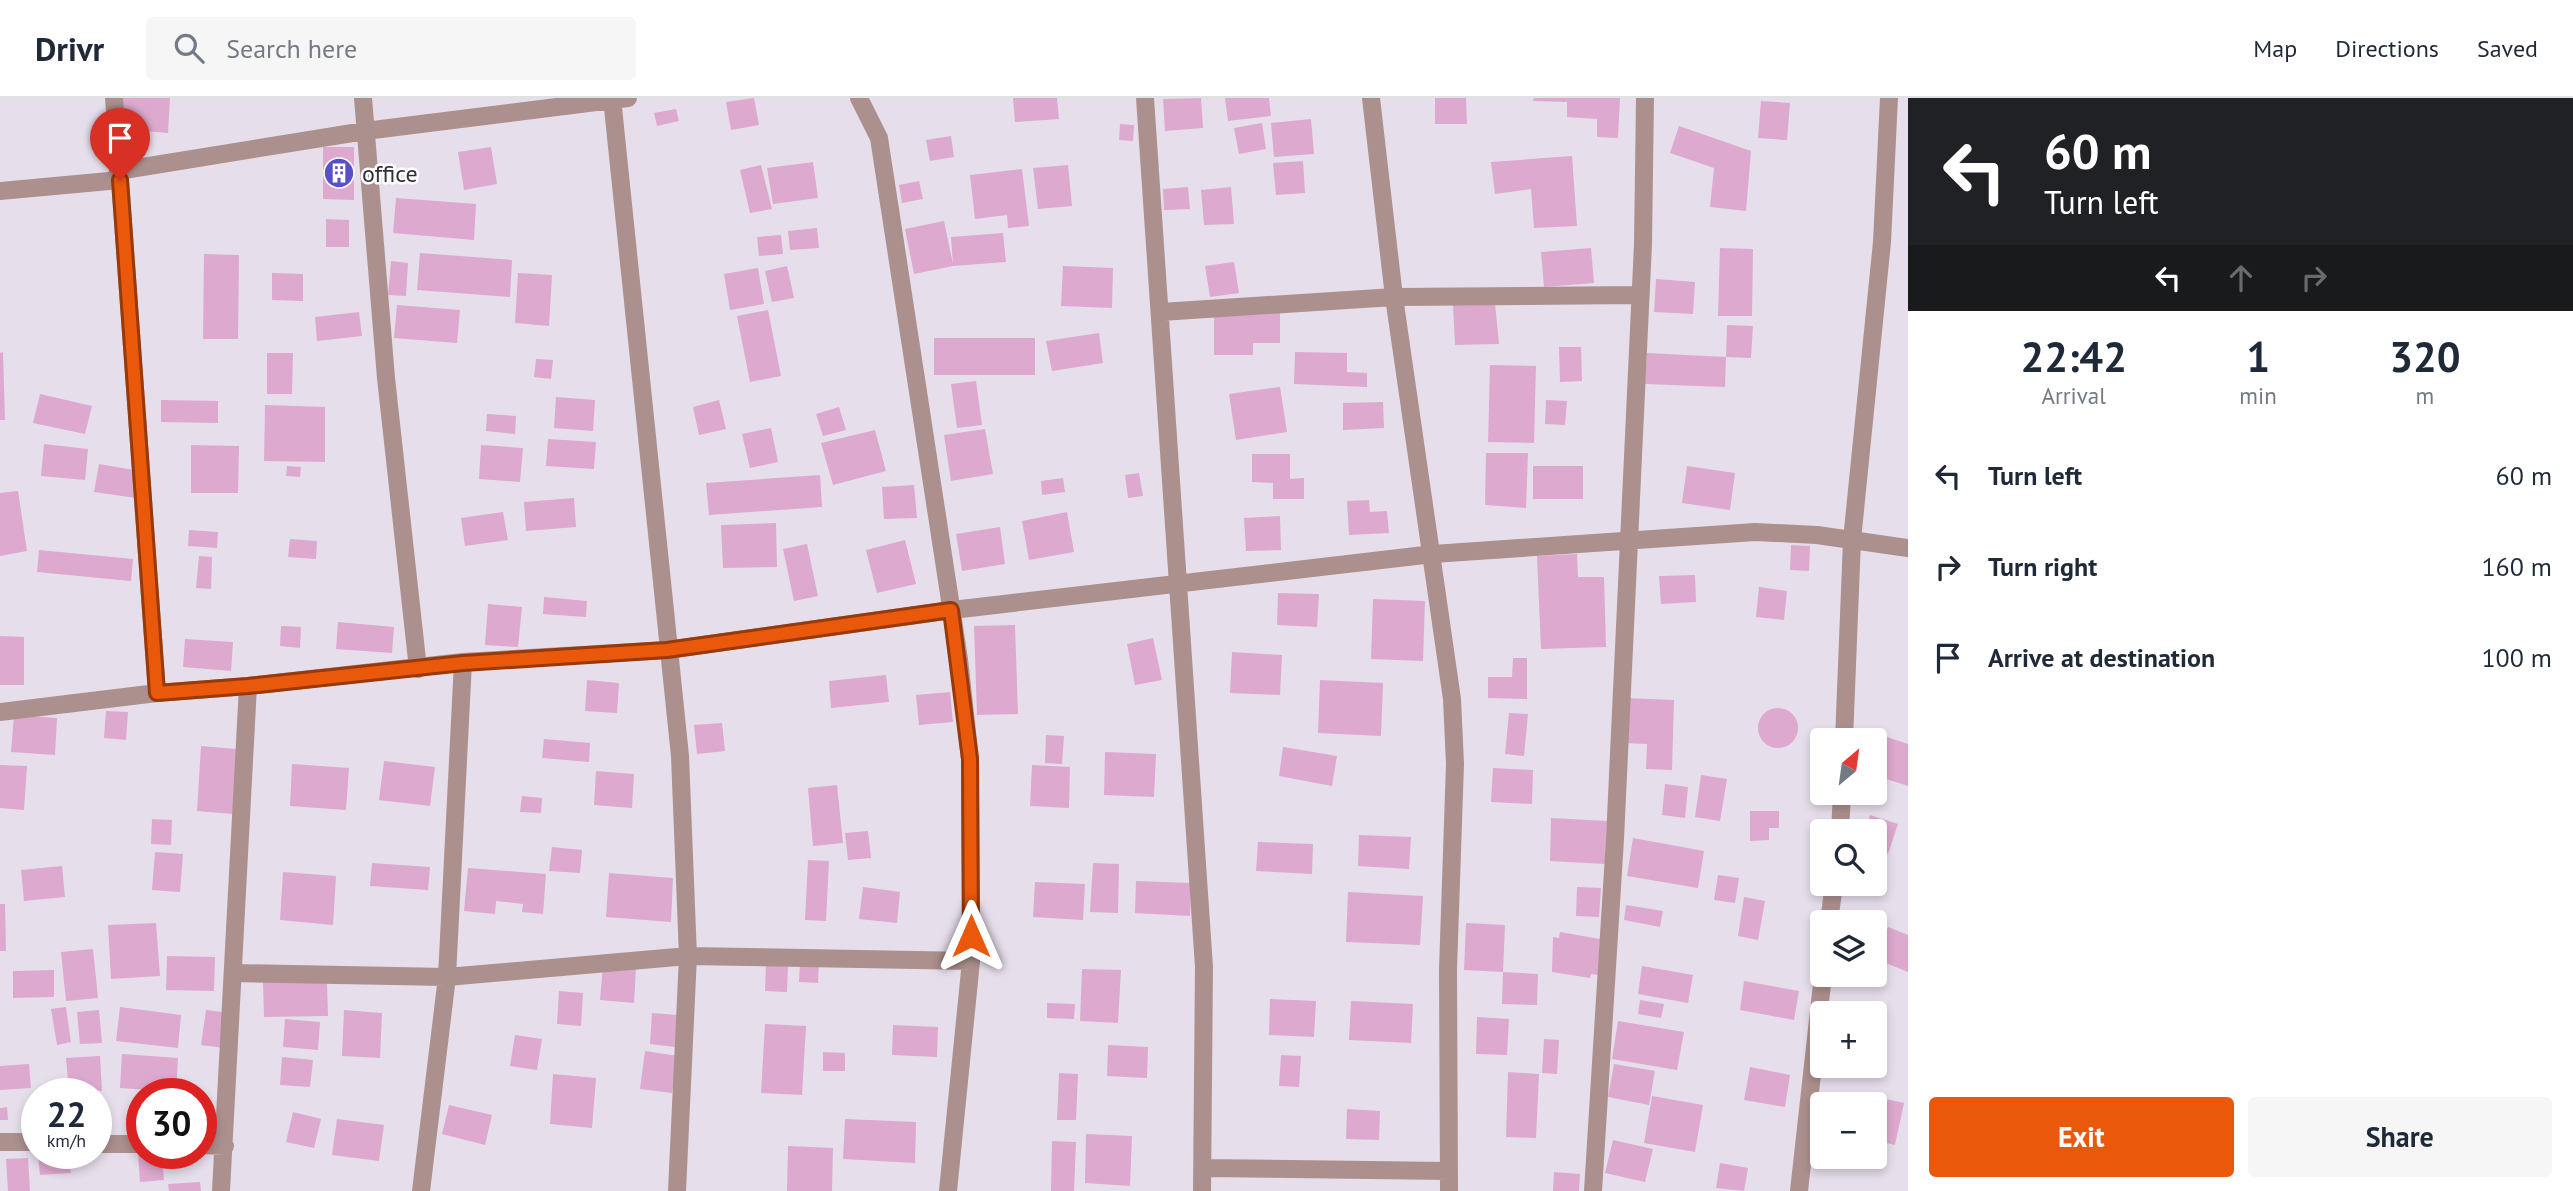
<!DOCTYPE html>
<meta charset="utf-8">
<style>
:root{--surface:#fff;--page:#f6f6f7;--text:#1f2937;--muted:#747a83;--line:#e0e1e3;--accent:#ea580c}
body{margin:0;font-family:"PT Sans",sans-serif;background:var(--page);color:var(--text);height:100vh;display:flex;flex-direction:column;font-size:26px;white-space:nowrap}
*{box-sizing:border-box;margin:0}
p{font-size:23px;color:var(--muted)}
.icon{flex:none;width:38px;height:38px;fill:none;stroke:currentColor;stroke-width:2;stroke-linecap:round;stroke-linejoin:round}
.map{position:relative;flex:1;overflow:hidden}
.side{display:flex;flex-direction:column;background:var(--surface);width:665px}
.side>*{flex:none}
.top-card{background:#202124;color:#fff;overflow:hidden}
.needle{width:46px;rotate:29deg}
.fabs{position:absolute;left:1810px;top:630px;display:grid;gap:14px}
.fabs a{display:grid;place-items:center;width:77px;height:77px;border-radius:7px;background:var(--surface);box-shadow:0 4px 10px #0003;font-size:35px}
.speed{position:absolute;left:21px;top:980px;display:flex;gap:14px;font-size:35px;font-weight:700;text-align:center}
.speed>*{display:grid;place-content:center;width:91px;height:91px;border-radius:50%;background:var(--surface);box-shadow:0 4px 10px #0003;line-height:1}
.speed small{font-size:18px;font-weight:400}
.speed .limit{border:10px solid #d22;background:#fff;color:#111}
.pin{position:absolute;display:grid;place-items:center;width:60px;height:60px;color:#fff;margin:-72px -30px;border-radius:50% 50% 50% 0;rotate:-45deg;box-shadow:0 0 7px #0007}
.pin .icon{rotate:45deg}
.me{position:absolute;width:77px;margin:-38px;rotate:0deg;stroke-linejoin:round;filter:drop-shadow(0 0 5px #0008)}
.turn{display:flex;align-items:center;gap:24px;height:147px;padding:0 21px;font-size:32px}
.turn .icon{width:91px;height:91px;stroke-width:2.5}
.turn b{display:block;font-size:49px;line-height:60px}
.lanes{display:flex;align-items:center;height:66px;padding:0 21px;background:#0003;justify-content:center;gap:35px;direction:ltr}
.lanes .off{opacity:.35}
.eta{display:flex;justify-content:space-evenly;align-items:center;height:119px;text-align:center}
.eta b{font-size:42px;font-weight:600;line-height:49px}
.primary-button{display:flex;gap:14px;margin-top:auto;padding:14px 21px}
.primary-button a{flex:1;height:80px;border-radius:7px;background:var(--accent);color:#fff;font-size:28px;font-weight:600;line-height:80px;text-align:center}
.primary-button a+a{background:var(--page);color:var(--text)}
ul{padding:0;list-style:none}
li{display:flex;align-items:center;gap:21px;height:91px;padding:0 21px}
li div{flex:1}
li b{display:block;font-size:26px}
li em{font-style:normal}
header{display:flex;align-items:center;gap:42px;box-sizing:border-box;height:98px;padding:0 35px;background:var(--surface);border-bottom:2px solid var(--line)}
header strong{font-size:33px}
nav{display:flex;gap:38px;margin-inline-start:auto;font-size:24px}
.search{width:490px;height:63px;background:var(--page);display:flex;align-items:center;gap:18px;box-sizing:border-box;padding:0 24px;border-radius:7px;color:var(--muted);font-size:26px}
main{display:flex;flex:1;min-height:0}
.map>svg:first-child{display:block}
</style>
<header>
<strong>Drivr</strong>
<div class="search"><svg class="icon" aria-label="search" viewBox="0 0 24 24"><circle cx="10" cy="10" r="6"/><path d="M15 15l6 6"/></svg>Search here</div>
<nav><a>Map</a><a>Directions</a><a>Saved</a></nav>
</header>
<main>
<div class="map">
<svg width="1908" height="1093" viewBox="0 0 1908 1093">
<rect width="100%" height="100%" fill="#e7deec"/>
<path fill="#dda9ce" d="M122,0h48l-2,35 -49,-4z
M754,0l5,27 -28,5 -5,-28z
M1013,0h44l2,21 -44,3z
M1201,0l2,30 -38,3 -2,-32z
M1225,0h44l2,18 -43,5z
M1435,0h31l1,26h-32z
M1534,0h86l-2,40 -21,-1v-18l-30,-2v-15l-34,-1z
M1761,3l29,2 -3,37 -29,-2z
M676,11l3,12 -22,5 -3,-13z
M1311,21l3,35 -40,3 -3,-34z
M1262,25l4,26 -27,5 -5,-26z
M1120,26l14,1 -1,16 -14,-1z
M1679,28l72,25 -5,60 -36,-4 4,-39 -44,-15z
M951,38l3,21 -24,4 -4,-21z
M323,49h31v53l-31,-1z
M491,49l6,37 -33,6 -6,-38z
M1572,58l5,70 -43,2 -3,-39 -36,5 -4,-32z
M1303,63l2,32 -29,2 -3,-32z
M813,64l5,36 -45,6 -6,-36z
M761,67l11,44 -22,4 -10,-43z
M1068,67l4,41 -34,3 -5,-41z
M1022,71l7,57 -21,2 -1,-13 -32,4 -5,-44z
M919,83l4,18 -21,4 -3,-18z
M1188,89l2,22 -26,1 -1,-21z
M1231,89l3,37 -30,1 -3,-35z
M396,100l80,6 -2,36 -81,-7z
M326,121l23,1v27h-23z
M944,123l9,43 -2,-27 52,-4 3,29 -53,4 -39,8 -9,-45z
M817,130l2,20 -29,2 -2,-19z
M781,137l2,19 -24,2 -2,-19z
M1591,150l3,35 -50,4 -3,-35z
M1720,150l33,1 -1,67h-34z
M420,155l92,7 -2,37 -93,-7z
M204,156l35,1 -1,84h-35z
M391,163l17,2 -2,33 -18,-1z
M1234,164l5,31 -29,4 -5,-31z
M787,168l7,32 -22,4 -7,-31z
M1063,168l50,2 -1,40 -51,-2z
M758,170l6,36 -34,6 -6,-36z
M272,175l31,1v27l-31,-1z
M518,175l34,2 -3,51 -34,-3z
M1656,181l39,3 -2,32 -39,-2z
M1495,205l4,41 -44,1 -2,-40z
M397,207l63,5 -3,33 -63,-5z
M768,212l13,66 -31,6 -13,-66z
M1214,212l66,1v32h-27v12h-39z
M359,214l3,24 -45,5 -2,-24z
M1727,227l26,1 -2,32 -25,-1z
M1099,235l4,30 -51,8 -6,-30z
M934,240h101v37h-101z
M1559,249h22l1,34 -22,1z
M3,254l2,68h-5v-67z
M1295,254l52,1v19l20,1v14l-73,-3z
M267,255h26l-1,41h-25z
M1647,255l79,4 -1,30 -80,-3z
M536,261l17,1 -2,19 -17,-2z
M1490,267l46,1 -2,77 -46,-1z
M976,283l6,44 -25,3 -6,-44z
M1280,289l7,45 -51,8 -7,-46z
M40,296l52,12 -7,28 -52,-11z
M556,299l39,3 -2,31 -39,-3z
M161,302l57,1v22l-57,-1z
M719,302l7,29 -27,6 -6,-28z
M1546,302l21,1 -2,24 -20,-1z
M1383,304l1,26 -41,2v-27z
M265,307l60,2v55l-61,-1z
M839,309l7,23 -23,6 -7,-22z
M487,316l29,2 -1,18 -29,-3z
M771,330l7,34 -28,6 -8,-34z
M985,331l8,45 -42,7 -7,-46z
M875,332l11,41 -53,14 -12,-42z
M548,341l48,3 -2,27 -48,-3z
M44,346l44,5 -3,31 -44,-4z
M191,347l48,1 -1,47h-47z
M481,347l42,3 -3,34 -41,-3z
M1486,355h42l-2,55 -41,-3z
M1252,356h38v25l14,-1v21h-31v-16l-21,-1z
M99,366l41,7 -4,27 -42,-6z
M287,368l14,1 -1,10 -14,-1z
M1533,368h50v33h-50z
M1687,368l48,7 -5,37 -48,-7z
M1139,375l4,23 -15,2 -3,-23z
M820,377l2,32 -113,8 -3,-32z
M1063,380l2,14 -23,3 -1,-14z
M914,387l3,33 -33,1 -2,-32z
M18,393l9,60 -27,5v-63z
M574,400l2,29 -50,4 -2,-29z
M1369,402l1,12 17,-1 2,22 -40,2 -2,-34z
M503,414l5,28 -43,6 -4,-28z
M1067,414l7,40 -45,8 -7,-39z
M1280,418l1,34 -35,1 -2,-33z
M776,425l1,44 -54,1 -2,-43z
M1000,429l5,37 -43,7 -6,-37z
M189,432l29,2 -1,16 -29,-2z
M290,441l27,2 -1,18 -28,-2z
M905,442l11,44 -39,9 -11,-43z
M807,446l11,52 -24,5 -11,-52z
M1791,447l19,1 -1,25 -19,-1z
M39,452l94,9 -2,22 -94,-9z
M1577,456l1,23h26l2,70 -65,2 -4,-93z
M199,458l13,1 -1,32 -15,-1z
M1695,477l1,27 -35,2 -2,-28z
M1759,489l28,4 -3,29 -28,-3z
M1278,495l41,1 -2,33 -40,-2z
M544,499l43,4 -1,16 -43,-3z
M1373,501l52,2 -2,60 -52,-2z
M488,506l34,3 -4,40 -33,-2z
M338,524l56,5 -2,26 -56,-4z
M1015,527l3,89 -41,1 -3,-89z
M281,528l20,1 -1,21 -20,-2z
M0,538l24,1v48h-24z
M1153,540l9,42 -27,5 -8,-41z
M185,541l48,3 -2,29 -48,-4z
M1232,554l50,3 -2,40 -50,-2z
M1513,560h14v41l-39,-1v-21h24z
M886,577l3,27 -58,6 -2,-27z
M587,582l32,3 -2,30 -32,-2z
M1320,582l63,3 -2,53 -63,-3z
M950,594l3,30 -34,3 -3,-30z
M1625,600l49,2 -2,70 -26,-1 1,-25 -23,-1z
M1758 630a20 20 0 1 1 40 0a20 20 0 1 1-40 0Z
M106,613l22,1 -2,28 -22,-2z
M1509,615l19,1 -4,42 -19,-2z
M14,617l43,3 -2,37 -44,-3z
M722,625l3,28 -28,3 -3,-29z
M1878,636l30,10v42l-34,-11v-29z
M1046,637l18,1 -2,28 -17,-1z
M544,641l46,4 -1,19 -47,-4z
M201,648l36,3 -4,65 -36,-3z
M1283,649l54,9 -5,30 -53,-10z
M1105,654l51,2 -2,43 -50,-2z
M384,663l51,6 -5,39 -51,-6z
M292,666l57,4 -3,42 -56,-4z
M0,667l27,1 -3,44 -24,-2z
M1032,667l38,2 -1,41 -39,-2z
M1493,670l40,2 -1,34 -41,-2z
M596,673l38,3 -2,34 -38,-3z
M1701,677l26,4 -7,42 -25,-4z
M1665,686l23,3 -3,31 -23,-3z
M837,687l6,58 -30,3 -5,-58z
M522,698l20,2 -1,15 -21,-1z
M1750,713h29v17h-10v12l-19,1z
M1870,717l28,9 -10,30 -14,-5v-18h-9z
M1551,720l56,3 -2,43 -55,-3z
M152,721l20,1 -1,25 -20,-1z
M868,733l3,27 -23,2 -3,-27z
M1359,737l52,2 -2,32 -51,-3z
M1633,740l71,13 -6,37 -71,-12z
M1258,744l55,2 -1,30 -56,-3z
M552,749l30,3 -2,23 -31,-2z
M155,754l28,2 -3,38 -28,-2z
M808,762l21,1 -3,60 -21,-1z
M372,765l58,4 -2,23 -58,-4z
M1093,765l26,1 -1,49 -28,-1z
M62,768l3,31 -41,4 -3,-31z
M468,770l78,6 -3,40 -21,-2 1,-8 -27,-3 -1,13 -31,-3z
M283,774l53,4 -3,49 -53,-5z
M609,775l64,5 -2,44 -65,-5z
M1718,777l21,3 -4,25 -21,-3z
M1136,783l55,2 -1,33 -55,-3z
M1035,784l50,2 -2,36 -50,-3z
M863,789l37,5 -3,31 -38,-4z
M1577,789l24,1 -2,29 -23,-1z
M1348,794l75,4 -3,49 -74,-3z
M1744,799l21,4 -7,39 -20,-4z
M0,806h5l1,47h-6z
M1626,807l37,6 -3,16 -36,-7z
M156,825l4,53 -49,3 -3,-54z
M1466,825l39,2 -2,47 -39,-2z
M1888,829l20,8v37l-32,-13z
M1560,834l40,7 -2,36 -7,-1 -1,4 -38,-6 1,-35 6,1z
M93,851l5,49 -32,3 -5,-49z
M167,858l48,1 -1,34 -48,-1z
M800,862l19,1 -1,22 -19,-1z
M766,865l22,2 -1,27 -22,-1z
M603,868l33,2 -2,35 -34,-3z
M1642,868l51,9 -5,28 -50,-9z
M1082,871l39,1 -3,53 -38,-2z
M54,872v27l-41,1v-27z
M1503,874l35,2 -1,31 -35,-1z
M327,883l1,35 -64,1 -1,-35z
M1744,883l55,10 -5,29 -54,-10z
M559,893l24,2 -2,33 -24,-2z
M1270,901l46,2 -2,36 -45,-2z
M1640,902l24,4 -3,14 -23,-4z
M1351,903l62,3 -2,39 -62,-3z
M1047,905l28,1 -1,15 -27,-1z
M66,909l5,35 -14,3 -6,-36z
M120,909l61,8 -3,33 -62,-7z
M99,912l3,33 -22,1 -3,-32z
M206,912l24,3 -6,35 -23,-3z
M344,912l38,3 -2,45 -38,-2z
M652,915l25,2 -2,32 -25,-3z
M1477,919l32,2 -2,36 -31,-1z
M285,921l35,3 -2,28 -35,-3z
M1618,923l66,11 -7,38 -65,-11z
M765,926l41,2 -4,69 -41,-2z
M893,927l45,2 -1,30 -45,-2z
M515,937l27,4 -5,31 -27,-4z
M1544,941l15,1 -2,34 -15,-1z
M1108,947l40,2 -1,31 -40,-2z
M645,953l33,5 -6,37 -32,-4z
M823,954l22,1v18h-22z
M122,956l56,4 -2,34 -56,-4z
M1281,957l20,1 -2,31 -20,-1z
M100,958l2,35 -33,2 -3,-35z
M282,959l31,3 -3,27 -30,-2z
M29,966l2,24 -31,2v-24z
M1614,966l41,7 -6,34 -41,-8z
M1750,969l40,8 -5,32 -41,-7z
M1508,974l31,2 -3,64 -30,-1z
M1059,975l19,1 -2,46h-19z
M553,976l43,4 -4,50 -42,-4z
M1859,995l45,10 -9,42 -21,-5v-36h-18z
M1652,998l51,9 -8,47 -51,-9z
M449,1007l43,10 -7,30 -43,-11z
M7,1009l1,13h-8v-12z
M1347,1011l33,2 -1,29 -33,-1z
M142,1012v25l-10,1 -1,-25z
M293,1014l28,7 -7,29 -28,-6z
M337,1021l47,6 -5,36 -47,-6z
M845,1021l71,3 -1,41 -72,-4z
M1086,1036l46,2 -2,50 -45,-3z
M1613,1042l40,9 -8,33 -40,-9z
M1052,1043l24,1 -2,49h-23z
M788,1048l45,2 -1,43h-45z
M138,1055h24l2,27 -24,2z
M69,1056l2,19 -31,2 -2,-20z
M28,1060l2,33h-22l-2,-32z
M1720,1065l28,5 -4,23 -28,-3z
M1554,1074l26,2 -1,17h-26z
M200,1084l1,9h-32l-1,-7z"/>
<g fill="none" stroke-linecap="round" stroke-linejoin="round">
<path stroke="#ac908e" stroke-width="18" d="M114,0l43,595
M363,0l23,280 32,291
M612,0l68,658 8,200 -11,235
M859,0l20,40 80,521 11,100 1,202 -23,230
M1145,0l59,869 -2,224
M1371,0l23,199 58,402 3,65 -7,205 1,222
M118,73l247,-40 263,-33
M0,93l120,-11
M1161,214l233,-15 245,-2
M0,614l157,-19 91,-7 215,-24 204,-12 285,-40 481,-56 322,-22 62,3 91,13
M1844,642l8,-200 30,-298 7,-144
M1840,733l2,-38
M1829,824l5,-38
M234,875l213,4 241,-21 283,5
M0,1044h37
M96,1046h46
M201,1047l24,1
M1202,1070l247,3
M221,1093l27,-505
M421,1093l26,-214 16,-315
M1593,1093l22,-352 28,-595 2,-146
M1799,1093l24,-216"/>
</g>
<g fill="none" stroke-linecap="round" stroke-linejoin="round">
<g stroke="#983908" stroke-width="18">
<path id="route" d="M120,82l37,513 91,-7 215,-23 204,-13 284,-40 19,149 1,177"/>
</g>
<use href="#route" stroke="#ea580c" stroke-width="12"/>
</g>
<defs>
<g id="building-disc" transform="scale(1.575)"><circle r="9.5" fill="#5950c8" stroke="#fff"/><path d="M-4-6H4V6H1V3H-1V6H-4ZM-2.5-4.3h1.7v1.8h-1.7ZM.8-4.3h1.7v1.8H.8ZM-2.5-1h1.7V.8h-1.7ZM.8-1h1.7V.8H.8Z" fill="#fff"/></g>
</defs>
<g fill-rule="evenodd">
<use href="#building-disc" x="339" y="75"/>
</g>
<g text-anchor="middle" dominant-baseline="central" stroke-width="5" stroke-linejoin="round" paint-order="stroke">
<g font-size="24" fill="#333035" stroke="#fff" text-anchor="start">
<text x="362" y="75">office</text>
</g>
</g>
</svg>
<div class="fabs">
<a><svg class="needle" viewBox="-14 -14 28 28"><path d="M0-13l5 13h-10z" fill="#e53935"/><path d="M0 13l5-13h-10z" fill="#747a83"/></svg></a>
<a><svg class="icon" aria-label="search" viewBox="0 0 24 24"><circle cx="10" cy="10" r="6"/><path d="M15 15l6 6"/></svg></a>
<a><svg class="icon" aria-label="layers" viewBox="0 0 24 24"><path d="M12 4l9 5-9 5-9-5zM3 14l9 5 9-5"/></svg></a>
<a>+</a>
<a>−</a>
</div>
<div class="speed"><div>22<small>km/h</small></div><div class="limit">30</div></div>
<div class="pin" style="left:120px;top:82px;background:#d93025"><svg class="icon" aria-label="arrive" viewBox="0 0 24 24"><path d="M6 21V4h12l-3 4 3 4H6"/></svg></div>
<svg class="me" style="left:971px;top:838px" viewBox="-20 -20 40 40"><path d="M0-17L14 15 0 8-14 15z" fill="#ea580c" stroke="#fff" stroke-width="4"/></svg>
</div>
<section class="side">
<div class="top-card">
<div class="turn"><svg class="icon" aria-label="left" viewBox="0 0 24 24"><path d="M17 20v-9H6M10 6l-5 5 5 5"/></svg><div><b>60 m</b>Turn left</div></div>
<div class="lanes"><svg class="icon" aria-label="left" viewBox="0 0 24 24"><path d="M17 20v-9H6M10 6l-5 5 5 5"/></svg><svg class="icon off" aria-label="ahead" viewBox="0 0 24 24"><path d="M12 20V5M6 11l6-6 6 6"/></svg><svg class="icon off" aria-label="right" viewBox="0 0 24 24"><path d="M7 20v-9h11M14 6l5 5-5 5"/></svg></div>
</div>
<div class="eta">
<div><b>22:42</b><p>Arrival</p></div>
<div><b>1</b><p>min</p></div>
<div><b>320</b><p>m</p></div>
</div>
<ul>
<li><svg class="icon" aria-label="left" viewBox="0 0 24 24"><path d="M17 20v-9H6M10 6l-5 5 5 5"/></svg><div><b>Turn left</b></div><em>60 m</em></li>
<li><svg class="icon" aria-label="right" viewBox="0 0 24 24"><path d="M7 20v-9h11M14 6l5 5-5 5"/></svg><div><b>Turn right</b></div><em>160 m</em></li>
<li><svg class="icon" aria-label="arrive" viewBox="0 0 24 24"><path d="M6 21V4h12l-3 4 3 4H6"/></svg><div><b>Arrive at destination</b></div><em>100 m</em></li>
</ul>
<div class="primary-button"><a>Exit</a><a>Share</a></div>
</section>
</main>
